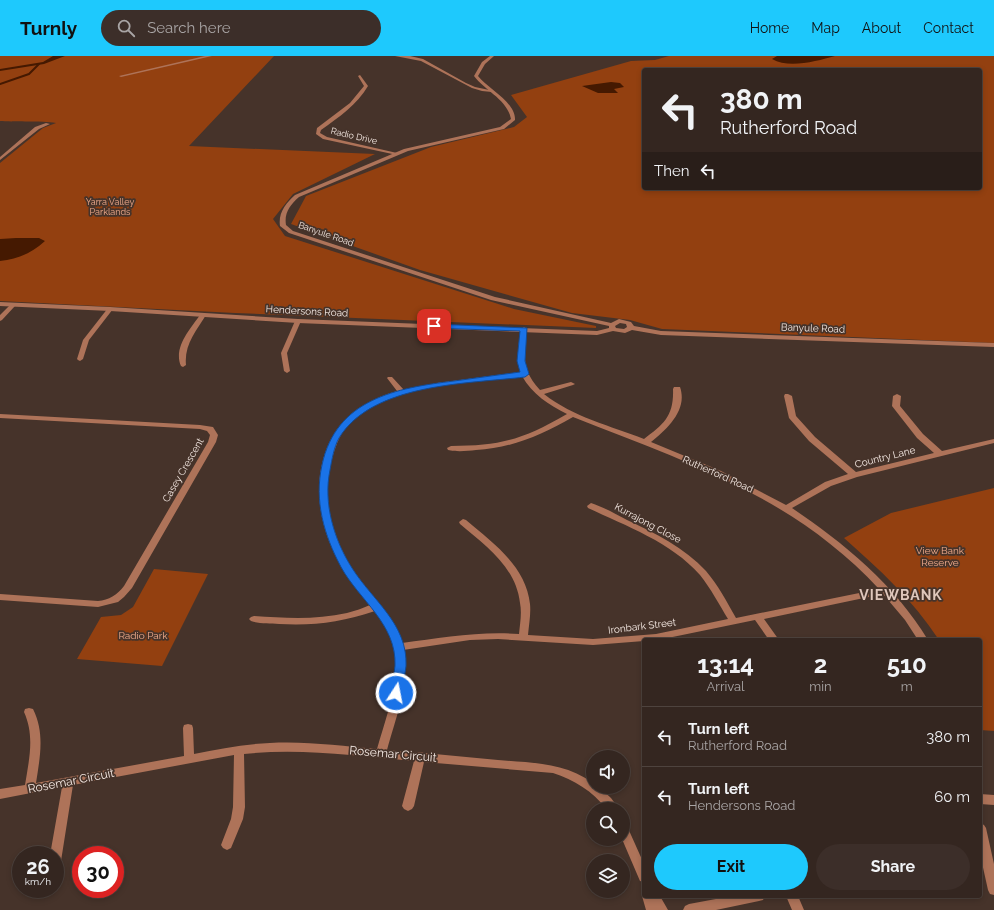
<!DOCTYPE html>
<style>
:root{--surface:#342620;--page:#3c2e29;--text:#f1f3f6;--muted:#a9a5a5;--line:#4e433e;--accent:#1ec9fd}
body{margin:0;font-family:Raleway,sans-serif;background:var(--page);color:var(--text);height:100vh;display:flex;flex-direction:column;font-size:15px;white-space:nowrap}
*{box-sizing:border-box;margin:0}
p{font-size:13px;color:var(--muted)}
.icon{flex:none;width:22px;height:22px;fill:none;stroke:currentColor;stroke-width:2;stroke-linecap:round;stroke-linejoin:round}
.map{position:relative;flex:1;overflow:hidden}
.side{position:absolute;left:642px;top:582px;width:340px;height:260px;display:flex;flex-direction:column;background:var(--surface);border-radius:4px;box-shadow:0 2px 6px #0003,0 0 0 1px var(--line)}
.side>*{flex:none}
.top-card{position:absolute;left:642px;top:12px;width:340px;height:122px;border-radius:4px;box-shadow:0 2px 6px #0003,0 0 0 1px var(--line);background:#342620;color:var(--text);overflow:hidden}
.buttons{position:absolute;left:586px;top:694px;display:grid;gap:8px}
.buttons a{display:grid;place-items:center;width:44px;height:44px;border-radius:50%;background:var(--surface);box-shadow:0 2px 6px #0003,0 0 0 1px var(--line);font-size:20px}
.speed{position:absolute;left:12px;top:790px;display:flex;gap:8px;font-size:20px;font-weight:700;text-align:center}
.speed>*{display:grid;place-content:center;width:52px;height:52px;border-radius:50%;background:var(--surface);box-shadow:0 2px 6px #0003,0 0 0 1px var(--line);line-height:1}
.speed small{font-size:10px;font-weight:400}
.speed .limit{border:6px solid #d22;background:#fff;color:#111}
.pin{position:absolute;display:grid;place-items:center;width:34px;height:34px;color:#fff;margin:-17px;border-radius:8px;box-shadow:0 2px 6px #0006}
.me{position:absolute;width:44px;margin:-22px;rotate:11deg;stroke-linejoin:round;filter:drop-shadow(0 0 3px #0008)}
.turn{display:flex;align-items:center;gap:14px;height:84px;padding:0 12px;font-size:18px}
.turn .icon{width:52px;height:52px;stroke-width:2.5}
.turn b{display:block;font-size:28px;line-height:34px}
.then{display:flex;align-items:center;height:38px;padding:0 12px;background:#0003;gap:8px;font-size:15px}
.eta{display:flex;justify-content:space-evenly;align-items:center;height:68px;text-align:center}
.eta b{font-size:24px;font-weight:700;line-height:28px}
.button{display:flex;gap:8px;margin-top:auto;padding:8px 12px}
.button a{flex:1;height:46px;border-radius:24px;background:var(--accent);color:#111;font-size:16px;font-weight:700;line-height:46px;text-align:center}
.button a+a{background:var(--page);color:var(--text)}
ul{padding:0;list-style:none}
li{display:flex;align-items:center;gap:12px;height:60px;padding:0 12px;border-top:1px solid var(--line)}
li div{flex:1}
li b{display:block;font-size:15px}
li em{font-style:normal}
header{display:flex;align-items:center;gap:24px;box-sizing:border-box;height:56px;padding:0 20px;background:var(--accent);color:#111}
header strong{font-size:19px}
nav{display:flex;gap:22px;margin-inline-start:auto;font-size:14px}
.search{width:280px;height:36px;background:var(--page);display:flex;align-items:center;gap:10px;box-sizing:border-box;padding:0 14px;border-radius:22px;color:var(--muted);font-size:15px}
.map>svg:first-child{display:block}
</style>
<header>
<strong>Turnly</strong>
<div class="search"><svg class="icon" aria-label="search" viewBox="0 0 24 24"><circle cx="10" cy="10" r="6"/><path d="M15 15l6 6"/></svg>Search here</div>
<nav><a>Home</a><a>Map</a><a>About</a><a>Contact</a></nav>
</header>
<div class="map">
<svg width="994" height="854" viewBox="0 0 994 854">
<rect width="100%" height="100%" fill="#46332a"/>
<path fill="#934010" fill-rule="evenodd" d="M0,0h274l-85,90 186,8 -82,40 -20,25 12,17 229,73 82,17v2l-361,-15 -235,-12v-138l43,-35 13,-5c-4,-2 -47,-1 -56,-2z
M669,0h325v287l-332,-14 -32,-9 -58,-7 -152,-43 -129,-46 15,-28 125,-49 83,-20 13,-10 -16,-22 120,-34 24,-1zM644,14h336v118h-336z
M994,432v243l-14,-1v-90h-41c-26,-40 -60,-71 -95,-102l47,-25z
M154,513l54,5 -46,92 -85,-7 24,-42 20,-2 12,-8z"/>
<path fill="#451901" d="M53,0h12l-21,8 -44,7v-2l43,-7z
M777,0h58c-18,5 -46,13 -63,3z
M611,26l9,1 4,4 -10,2 4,4h-20l-16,-7z
M16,182h23l6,3c-13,12 -27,18 -45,20v-22z"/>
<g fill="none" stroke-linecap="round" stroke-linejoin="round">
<path stroke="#451901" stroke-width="2" d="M0,28l29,-10 10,-10"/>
<path fill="#ae7359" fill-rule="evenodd" d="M205,0h7l-91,21 -2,-1z
M395,0h15l13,3 43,24 9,4 19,4 -2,1 -10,-1 -10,-3 -51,-27z
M360,19l8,11c-11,19 -29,31 -47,44l-1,3 7,4 70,16v2l-74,-16 -7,-5 1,-6 33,-25 14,-17 -6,-10z
M46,67l4,1 -11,5 -39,31v-3l35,-30z
M13,247l3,2 -1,1 -13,14 -2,1v-6l11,-11z
M110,251l3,2 -24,31 -6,19 -3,2 -2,-1 -1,-1 6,-19 25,-32z
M203,257l3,2c-10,16 -22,30 -20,50l-3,2 -2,-1c-8,-18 9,-37 19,-51z
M298,263l3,2 -14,32 3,18 -3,2 -3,-2 -3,-18 14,-32z
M524,271l3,2c-3,26 -6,41 13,61l31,-8 4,2 -2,1 -29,9c29,23 67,32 100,45 20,-15 30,-23 29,-50l1,-2h6c8,23 -13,42 -29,55l70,29 65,34 39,-23 23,-8 -39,-33 -20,-23 -5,-22 1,-2h3l4,2 4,20 19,21 41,35 78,-19 -17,-15 -25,-32 1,-10 4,-2 4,2 -1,10 23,28 19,17 52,-12v4l-137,34 -26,9 -39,22c52,35 103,77 136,132h-10l-13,-20 -22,-26 -119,25 15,21h-10l-14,-20 -97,20h-14v1l-51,4 -95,-6 -28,1 -67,10c8,30 -8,70 -16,100l30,3 3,-1 4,1c25,2 49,5 74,7 34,3 66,2 95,23v4h6l12,11 8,11h-13c-13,-18 -32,-29 -53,-36l-129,-11 -10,44 -2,3 -4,2 -4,-2 -2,-3 12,-45c-57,-5 -113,-13 -170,-7l1,53 -2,12 -12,29 -4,2 -4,-2 -2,-3 10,-26 2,-12 1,-52 -161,30 -12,76 -2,4 -4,1v-11h-5l12,-68 -62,12v-10l25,-4c4,-25 10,-49 -1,-73l1,-3 4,-1 4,1c12,24 7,48 3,74l148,-27 -1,-28 1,-3 4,-1 4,1 1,3 1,26c25,-5 50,-10 76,-11 36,-2 71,3 107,6 8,-29 22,-63 18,-94 -2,-16 -11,-31 -20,-44 -33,11 -61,15 -96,13 -9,-1 -20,0 -28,-3l-2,-2 2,-2 3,-1c31,2 62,4 93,-3 8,-2 16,-5 23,-8 -15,-20 -31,-39 -41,-64 -25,-65 -3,-131 68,-150l-10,-13 1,-1h4l12,13 33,-7 84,-11c-6,-14 -2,-28 0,-43zM522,320c10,18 27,29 45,38 -43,25 -66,32 -116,32l-4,2 1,2c9,2 19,1 28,0 36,-2 66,-15 97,-33 112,44 221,80 306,172l-143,29c-9,-16 -18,-33 -30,-47 -21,-23 -51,-38 -79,-51 -11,-6 -24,-13 -36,-17l-4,3 1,2c38,18 83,34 112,67 11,14 19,29 28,44l-72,15 -63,5 -65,-4c1,-11 3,-21 2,-31 -4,-38 -37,-61 -64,-84l-3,-1 -4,3 1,2c26,22 56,43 60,79 2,10 0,21 -1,31 -40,-3 -78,4 -117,9 -12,-35 -44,-58 -59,-91 -13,-27 -20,-59 -12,-89 3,-12 6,-22 13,-33 31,-46 128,-47 178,-54z
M0,358l200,11 13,2 5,8 -2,7 -84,146 -8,9 -6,5 -20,5 -98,-7v-6l98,7c11,-1 19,-6 26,-15l84,-144 2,-7 -3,-4 -7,-2 -200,-11z
M980,738l14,1v10l-14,-1z
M980,767l4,2 2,3 8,36v31l-4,-1 -2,-4 -8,-36z
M623,768l4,2 17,38v18l-4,-1 -18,-42h1z
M644,836v4h16l8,14h-22l-4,-14z
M732,840h33l-2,4 -4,1 -43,9h-33l2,-4 4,-2z
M786,840h12l6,14h-12z"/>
<path fill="#ae7359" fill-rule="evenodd" d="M490,0h4l-9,8 -7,12c10,13 38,26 37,44l-11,9 -96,22 -109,46c-9,8 -15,16 -13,28l7,6 202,66 116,26 8,-4 12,3 3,4 27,5 333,12v4l-333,-12 -29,-5 -7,3 -12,-2 -16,4 -299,-12 -188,-12 -110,-5v-4l110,5 188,12 299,12 12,-3v-2l-118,-26 -202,-67 -9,-7c-2,-13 6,-23 15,-31l109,-46 96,-22 11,-8c-4,-20 -26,-28 -37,-43l8,-14zM620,267l6,1 1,3 -3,2 -8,-1 -1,-2z"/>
</g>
<path fill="#1a73e8" stroke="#114b97" d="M434,268l93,4 -2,33 4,13 -4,3c-58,7 -152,6 -186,61 -5,9 -7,21 -9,32 -7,33 4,70 22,98 20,32 56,56 54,98 -1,9 -3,18 -5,27l-1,3h-8l-2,-3c2,-9 4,-18 5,-27 2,-42 -36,-66 -54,-99 -17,-32 -27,-66 -19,-102 14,-66 74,-77 132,-84 22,-3 44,-6 66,-9l-3,-11 3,-30 -89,-3v-3z"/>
<g text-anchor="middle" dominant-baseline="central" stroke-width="3.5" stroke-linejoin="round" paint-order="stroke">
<g font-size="9" fill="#f5e9e3" stroke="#46332a">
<text transform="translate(354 80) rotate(13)">Radio Drive</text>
<text transform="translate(326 178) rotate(19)">Banyule Road</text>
</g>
<g font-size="9" fill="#f2ac8c" stroke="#46332a">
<text x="110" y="146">Yarra Valley<tspan x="110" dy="10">Parklands</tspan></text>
</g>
<g font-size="10" fill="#f5e9e3" stroke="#46332a">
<text transform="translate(307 255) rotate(3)">Hendersons Road</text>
<text transform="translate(813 272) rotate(2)">Banyule Road</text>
<text transform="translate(885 401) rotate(-14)">Country Lane</text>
<text transform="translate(183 414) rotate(-60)">Casey Crescent</text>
<text transform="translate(718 418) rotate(24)">Rutherford Road</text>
<text transform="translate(648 467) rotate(28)">Kurrajong Close</text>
<text transform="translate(642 570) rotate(-7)">Ironbark Street</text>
</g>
<g font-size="10" fill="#f2ac8c" stroke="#46332a">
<text x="940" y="494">View Bank<tspan x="940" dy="12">Reserve</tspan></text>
<text x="143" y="579">Radio Park</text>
</g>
<g font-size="12" fill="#f5e9e3" stroke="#46332a">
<text transform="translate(393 698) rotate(5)">Rosemar Circuit</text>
<text transform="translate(71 725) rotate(-11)">Rosemar Circuit</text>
</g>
<g font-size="14" font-weight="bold" letter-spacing="1" fill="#dfc7bc" stroke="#46332a">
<text x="901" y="539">VIEWBANK</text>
</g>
</g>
</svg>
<div class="buttons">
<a><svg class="icon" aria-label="sound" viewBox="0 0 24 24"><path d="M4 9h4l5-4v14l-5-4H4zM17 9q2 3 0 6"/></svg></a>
<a><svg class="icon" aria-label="search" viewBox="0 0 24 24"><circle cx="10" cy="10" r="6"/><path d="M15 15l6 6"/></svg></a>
<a><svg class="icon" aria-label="layers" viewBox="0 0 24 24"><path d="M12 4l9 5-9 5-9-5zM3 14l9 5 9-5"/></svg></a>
</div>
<div class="speed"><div>26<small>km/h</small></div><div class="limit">30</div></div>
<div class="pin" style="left:434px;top:270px;background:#d93025"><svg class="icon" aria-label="arrive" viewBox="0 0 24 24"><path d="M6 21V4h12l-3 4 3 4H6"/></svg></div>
<svg class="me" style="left:396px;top:637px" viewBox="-20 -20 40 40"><circle r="17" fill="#1a73e8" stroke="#fff" stroke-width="3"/><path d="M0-11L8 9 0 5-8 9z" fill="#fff"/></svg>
<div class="top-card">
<div class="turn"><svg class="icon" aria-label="left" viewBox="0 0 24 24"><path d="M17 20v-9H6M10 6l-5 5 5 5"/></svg><div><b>380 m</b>Rutherford Road</div></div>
<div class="then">Then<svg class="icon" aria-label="left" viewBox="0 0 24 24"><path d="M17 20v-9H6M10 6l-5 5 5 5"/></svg></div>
</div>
<section class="side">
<div class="eta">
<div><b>13:14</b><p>Arrival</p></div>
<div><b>2</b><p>min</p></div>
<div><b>510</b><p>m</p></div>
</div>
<ul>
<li><svg class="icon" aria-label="left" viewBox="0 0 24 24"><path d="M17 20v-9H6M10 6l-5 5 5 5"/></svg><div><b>Turn left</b><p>Rutherford Road</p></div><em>380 m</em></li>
<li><svg class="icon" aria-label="left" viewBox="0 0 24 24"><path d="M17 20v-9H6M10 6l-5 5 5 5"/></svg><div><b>Turn left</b><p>Hendersons Road</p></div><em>60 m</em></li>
</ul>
<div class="button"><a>Exit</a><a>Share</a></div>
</section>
</div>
